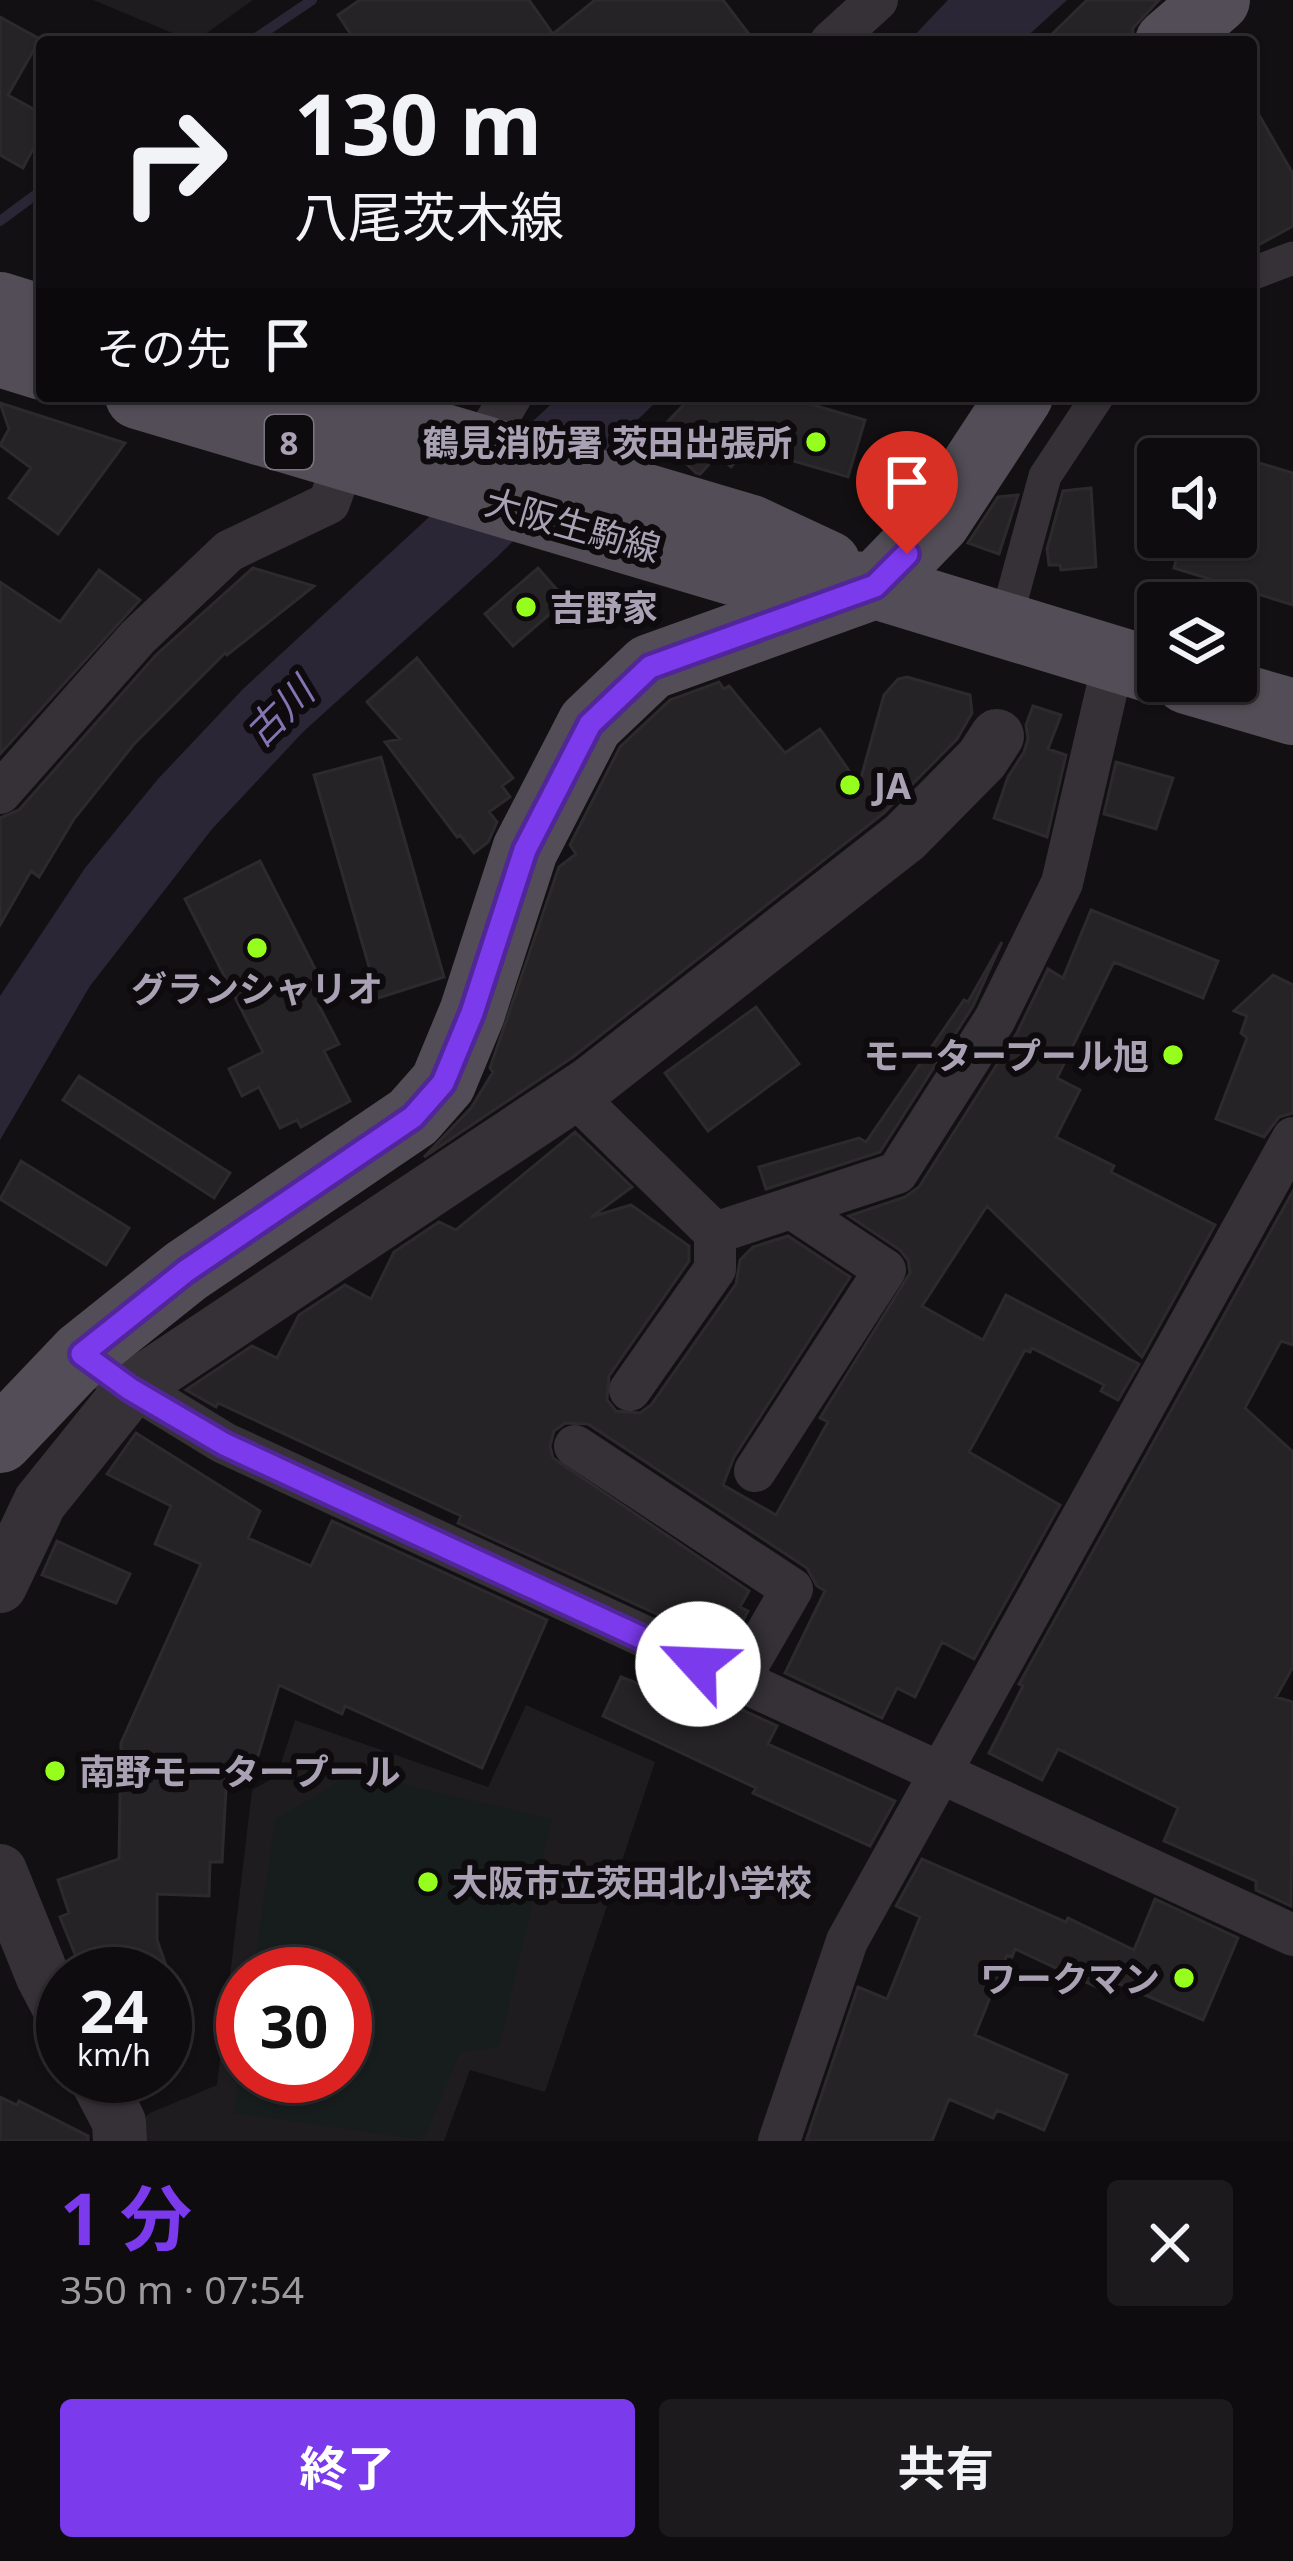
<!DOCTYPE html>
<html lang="ja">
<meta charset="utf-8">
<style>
:root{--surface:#0e0c0e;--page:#1c1a1c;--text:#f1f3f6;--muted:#9b9b9e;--line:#2e2c2e;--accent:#7c3aed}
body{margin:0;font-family:"Noto Sans","Noto Sans JP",sans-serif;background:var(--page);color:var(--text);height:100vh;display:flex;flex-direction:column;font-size:45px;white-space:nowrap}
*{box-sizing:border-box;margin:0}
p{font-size:39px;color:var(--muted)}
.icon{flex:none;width:66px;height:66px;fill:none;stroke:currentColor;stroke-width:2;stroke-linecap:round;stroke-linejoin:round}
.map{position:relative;height:2141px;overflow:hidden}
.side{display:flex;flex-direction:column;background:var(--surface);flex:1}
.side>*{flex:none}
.guide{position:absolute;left:36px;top:36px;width:1221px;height:366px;border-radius:12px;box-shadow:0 3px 9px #0004,0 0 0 3px var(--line);background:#0e0c0e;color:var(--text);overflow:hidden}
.controls{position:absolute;left:1137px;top:438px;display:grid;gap:24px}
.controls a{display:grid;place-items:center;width:120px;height:120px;border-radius:12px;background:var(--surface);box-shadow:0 3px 9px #0004,0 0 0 3px var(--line);font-size:60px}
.speed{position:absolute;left:36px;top:1947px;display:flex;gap:24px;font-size:60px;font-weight:700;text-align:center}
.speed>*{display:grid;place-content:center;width:156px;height:156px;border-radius:50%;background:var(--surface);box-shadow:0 3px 9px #0004,0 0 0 3px var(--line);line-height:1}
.speed small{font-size:30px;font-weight:400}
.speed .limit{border:18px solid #d22;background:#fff;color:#111}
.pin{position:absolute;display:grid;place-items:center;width:102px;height:102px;color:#fff;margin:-123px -51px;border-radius:50% 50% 50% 0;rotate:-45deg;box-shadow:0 0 12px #0007}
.pin .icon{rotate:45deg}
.me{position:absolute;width:132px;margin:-66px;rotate:295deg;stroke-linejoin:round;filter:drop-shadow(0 0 9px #0008)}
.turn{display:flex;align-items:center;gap:42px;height:252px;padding:0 60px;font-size:54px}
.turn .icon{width:156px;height:156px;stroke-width:2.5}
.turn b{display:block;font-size:84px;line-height:102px}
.then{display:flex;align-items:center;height:114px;padding:0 60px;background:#0003;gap:24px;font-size:45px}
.round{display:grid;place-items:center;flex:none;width:126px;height:126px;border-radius:12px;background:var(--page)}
.head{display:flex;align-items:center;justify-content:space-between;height:204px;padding:0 60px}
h1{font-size:72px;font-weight:700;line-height:90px;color:var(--accent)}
.button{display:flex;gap:24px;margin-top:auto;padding:24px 60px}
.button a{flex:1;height:138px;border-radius:12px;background:var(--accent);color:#fff;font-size:48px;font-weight:700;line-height:138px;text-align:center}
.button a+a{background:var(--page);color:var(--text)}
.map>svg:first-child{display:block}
</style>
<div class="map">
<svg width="1293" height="2141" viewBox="0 0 1293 2141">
<rect width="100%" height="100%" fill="#121012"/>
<path fill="#1f1c1f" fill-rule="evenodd" d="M93,0h160l-59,42z
M526,1705l129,57 -110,330 -75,-22 -26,71h-325l31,-28 67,-28 35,-295 25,-14 18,-56 193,67zM243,1974h102v102h-102z"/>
<path fill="#171d1d" d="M355,1773l197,46 -53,228 -39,5 -36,88 -190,-27 9,-65v28h102v-102h-92l22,-155z"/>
<path fill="#2a2636" d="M948,0h119l-46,42h-113z
M560,396h102l-165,161 -193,174 -92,98 -122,157 -90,154v-144l85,-128 73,-89 85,-90z"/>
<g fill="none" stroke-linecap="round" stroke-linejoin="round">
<path stroke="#2a2636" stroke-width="10" d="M250,42l62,-42
M0,221l42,-31"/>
</g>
<path fill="#262326" stroke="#2d2a2e" stroke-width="3" d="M360,0h169l24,34 42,-34h128l32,42h-399l-18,-27z
M1087,0h72l-26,28 -1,14h-88z
M0,17l40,22 -32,56 34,19v18l-19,36 -23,-13z
M1251,101l42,73v52l-42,23z
M692,396h90l83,24 -17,57 -99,-29 -18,19 -13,-12 -18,19 -4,-1 -40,-39z
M0,403l125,40 -67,91 -49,-36 22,-30 -31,-23 9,-16z
M1236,456l57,17v132l-119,-37 8,-31h54z
M1091,488l5,79 -35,3 -1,-5h-11l-2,-16 16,-58z
M1018,495l-19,59 -31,-11 30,-46z
M253,568l61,18 -87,69 -2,-2 -91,91 -60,75 -35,58 -8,-6 -31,54v-107l19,-8 137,-155z
M538,568l28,32 -53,46 -28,-32z
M99,570l41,30 -140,154v-172l60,40z
M417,658l96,120 -11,8 8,11 -21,15 8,10 -9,20 -14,11 -14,-18 -3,2 -72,-95 15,-3 -33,-37z
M907,677l63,18 2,18 -15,26 -73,74 -311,244 -149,100 47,-49 22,-36 -3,-4 69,-201 17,-13 -6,-9 50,-98 50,-47 49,-18 5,7 5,-3 56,67 35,-24 39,56 25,-90 14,-16z
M1033,706l28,9 -13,34 18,6 -19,82 -53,-19 14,-41 16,-25 4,-13 -2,-14z
M381,757l63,220 -66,21 -64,-223z
M1116,762l57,16 -17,51 -52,-15z
M260,861l70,137 -12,6 21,40 -15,7 26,50 -49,26 -4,-7 -17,8 -21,-41 -17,9 -13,-27 34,-17 -78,-153z
M1091,910l127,51 -15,37 -89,-36 -57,116 23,12 -24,47 58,29 -3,6 104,53 -73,132 -155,-151 -65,100 61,34 23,-45 133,69 -21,36 -17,-9 3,-6 -72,-37 -2,4 -5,-2 -56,102 91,53 -86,154 -32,-17 -27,55 -18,-9 -15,30 -97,-45 40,-82 -8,-5 -10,-18 -219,-144 -23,-1 -11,8 -4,15 3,12 196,133 -9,16 8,4 -19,36 -271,-124 3,-7 -243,-113 -2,4 -30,-17 66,-44 25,12 22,-43 46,-30 26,14 23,-47 45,-30 17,8 119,-98 57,55 -41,30 40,-12 58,41v15l-80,115 -2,24 9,11 24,2 11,-8 85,-121 4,-24 13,-13 35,-11 62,41 -116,180 -11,28 53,30 52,-93 -8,-4 90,-145 -2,-13 -8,-10 -51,-34 56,-19 14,-10 98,-154 31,-64 15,9z
M1002,942l-29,64 -93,146 -114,37 -7,-22 100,-29 7,4 98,-142 4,2z
M1273,975l20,10v128l-14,4 -15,20 -48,-18 31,-81 -6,-5 6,-17 -13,-5z
M756,1007l43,57 -91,67 -43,-58z
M79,1076l151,97 -16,25 -151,-98z
M21,1161l108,67 -23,37 -106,-66z
M1293,1191v154l-12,-4 -36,67 48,44v215l-17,30 17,5 -2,204 -35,-16v-9l-92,-40 14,-33 -120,-59 -16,31 -53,-27 34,-67 -4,-2z
M136,1433l124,78 -12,27 63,28 21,-45 215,99 -65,148 -137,-62 -3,8 -63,-29 -24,81 -19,-6 -3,30 -7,-1 -4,73h-12l-1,34 -52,-2v46l12,34h-86l-23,-57 9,-4 -11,-33 61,-21 2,-116 80,-179 -46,-20 16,-38 -64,-32z
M57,1541l73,33 -14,29 -74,-28z
M663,1673l114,53 -9,18 127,57 -25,45 -117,-53 3,-5 -153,-72 18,-39 34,13z
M922,1859l144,63 2,-4 66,32 21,-51 83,39 -35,82 -95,-41 -5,11 -88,-41 -3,8 -5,-2 -32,80 92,40 -23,55 -47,-20 -4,8 -44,-19 -17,42h-126l52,-154 29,12 33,-82 -24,-11z
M0,2097l17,8 2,-4 69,35v5h-88z"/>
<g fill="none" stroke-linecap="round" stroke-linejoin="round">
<path stroke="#353137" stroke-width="33" d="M1251,274l42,-16
M1004,627l41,-151 53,-80"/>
<path stroke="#353137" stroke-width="42" d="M831,42l46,-42
M480,448l31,-52
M0,793l138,-156 91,-86 100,-48 16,-45
M574,1095l141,138 182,-60 98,-154 67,-136 52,-224
M108,1372l116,71 1069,492
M630,1390l85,-121v-36
M575,1446l217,143 -54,93
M755,1471l130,-201 -92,-61
M779,2141l68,-200 446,-803"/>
<path stroke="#353137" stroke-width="54" d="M0,1586l40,-84 91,-113 460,-306 314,-246 77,-78 15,-23
M0,1871l43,106 20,38
M95,2076l24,46 1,19"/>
<path stroke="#524d56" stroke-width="66" d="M1168,42l49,-42
M0,305l42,13
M0,354l42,13
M138,396l594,176 143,14 283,86
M306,396l445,132 77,36
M1187,681l106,31
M0,1440l82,-86 104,-83 227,-154 30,-34 29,-70 53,-163 65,-126 60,-57 225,-81 63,-65 82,-125"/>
</g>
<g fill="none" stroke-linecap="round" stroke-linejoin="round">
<g stroke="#51269a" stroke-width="30">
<path id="route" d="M698,1664l-474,-220 -94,-55 -48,-35 104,-83 227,-154 30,-34 29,-70 53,-163 65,-126 60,-57 225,-81 32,-32"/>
</g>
<use href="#route" stroke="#7c3aed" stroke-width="21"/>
</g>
<g fill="#96fe1d" stroke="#0d0b0d" stroke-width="4.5">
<circle cx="816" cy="442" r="12"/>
<circle cx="526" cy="607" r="12"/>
<circle cx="850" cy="785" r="12"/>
<circle cx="257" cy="948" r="12"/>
<circle cx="1173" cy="1055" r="12"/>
<circle cx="55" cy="1771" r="12"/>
<circle cx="428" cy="1882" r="12"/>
<circle cx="1184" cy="1978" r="12"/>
</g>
<g text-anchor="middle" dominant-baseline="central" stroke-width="12" stroke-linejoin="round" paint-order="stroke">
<rect fill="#0d0b0d" stroke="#7b7482" stroke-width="3" x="265" y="415" width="48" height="54" rx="9"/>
<g font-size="33" font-weight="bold" fill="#aaa1b4">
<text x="289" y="442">8</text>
</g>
<g font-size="36" font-weight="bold" fill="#aaa1b4" stroke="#0d0b0d" text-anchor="start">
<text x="792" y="442" text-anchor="end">鶴見消防署 茨田出張所</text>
<text x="550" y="607">吉野家</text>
<text x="874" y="785">JA</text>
<text x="257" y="988" text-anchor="middle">グランシャリオ</text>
<text x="1149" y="1055" text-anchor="end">モータープール旭</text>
<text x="79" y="1771">南野モータープール</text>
<text x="452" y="1882">大阪市立茨田北小学校</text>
<text x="1160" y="1978" text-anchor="end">ワークマン</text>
</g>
<g font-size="36" fill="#aaa1b4" stroke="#0d0b0d">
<text transform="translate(573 525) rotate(16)">大阪生駒線</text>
</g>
<g font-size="39" font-style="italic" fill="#8574b2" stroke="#0d0b0d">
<text transform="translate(278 711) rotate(-45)">古川</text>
</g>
</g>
</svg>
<div class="controls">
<a><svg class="icon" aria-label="sound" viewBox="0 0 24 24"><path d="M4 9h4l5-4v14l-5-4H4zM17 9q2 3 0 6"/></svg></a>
<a><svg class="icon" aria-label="layers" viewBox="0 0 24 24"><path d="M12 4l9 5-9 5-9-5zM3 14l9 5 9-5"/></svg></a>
</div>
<div class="speed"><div>24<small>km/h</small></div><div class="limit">30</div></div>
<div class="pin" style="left:907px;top:554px;background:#d93025"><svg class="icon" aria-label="arrive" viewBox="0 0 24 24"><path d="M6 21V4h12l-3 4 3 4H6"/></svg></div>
<svg class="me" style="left:698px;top:1664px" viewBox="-20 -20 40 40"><circle r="19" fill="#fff"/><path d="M0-13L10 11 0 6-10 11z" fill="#7c3aed"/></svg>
<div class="guide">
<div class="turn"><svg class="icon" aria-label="right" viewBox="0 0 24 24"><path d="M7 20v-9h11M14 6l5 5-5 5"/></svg><div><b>130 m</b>八尾茨木線</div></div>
<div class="then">その先<svg class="icon" aria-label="arrive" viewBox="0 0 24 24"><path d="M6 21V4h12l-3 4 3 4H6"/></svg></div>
</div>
</div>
<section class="side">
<div class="head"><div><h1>1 分</h1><p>350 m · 07:54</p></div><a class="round"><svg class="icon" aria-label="close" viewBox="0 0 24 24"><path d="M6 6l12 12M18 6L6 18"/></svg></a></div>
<div class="button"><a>終了</a><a>共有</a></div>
</section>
